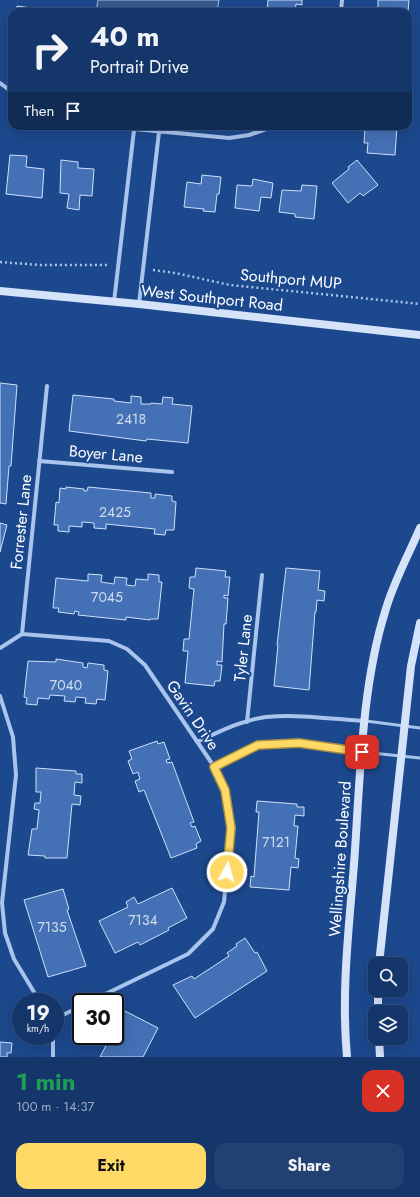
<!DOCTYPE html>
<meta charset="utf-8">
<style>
:root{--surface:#15366a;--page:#224172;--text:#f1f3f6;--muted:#9dabc1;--line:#34507e;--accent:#fed966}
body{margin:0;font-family:Jost,sans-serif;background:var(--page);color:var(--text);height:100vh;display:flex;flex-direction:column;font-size:15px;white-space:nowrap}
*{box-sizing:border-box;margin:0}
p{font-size:13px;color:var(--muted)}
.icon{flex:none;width:22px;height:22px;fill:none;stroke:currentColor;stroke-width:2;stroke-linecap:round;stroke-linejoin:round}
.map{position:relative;height:1057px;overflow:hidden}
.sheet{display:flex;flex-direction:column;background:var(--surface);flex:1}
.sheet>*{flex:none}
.banner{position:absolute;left:8px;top:8px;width:404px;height:122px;border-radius:12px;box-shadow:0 4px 16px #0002,0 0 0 1px var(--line);background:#15366a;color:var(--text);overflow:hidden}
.tools{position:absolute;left:368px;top:957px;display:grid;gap:8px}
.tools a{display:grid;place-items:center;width:40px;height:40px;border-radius:8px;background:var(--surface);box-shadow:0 4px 16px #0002,0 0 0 1px var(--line);font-size:20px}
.speed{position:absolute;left:12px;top:993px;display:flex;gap:8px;font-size:20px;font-weight:700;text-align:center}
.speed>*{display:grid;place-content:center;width:52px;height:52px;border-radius:50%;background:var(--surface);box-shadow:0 4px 16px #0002,0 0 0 1px var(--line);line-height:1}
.speed small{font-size:10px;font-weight:400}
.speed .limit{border:2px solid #111;border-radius:6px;background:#fff;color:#111}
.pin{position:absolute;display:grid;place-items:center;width:34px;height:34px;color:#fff;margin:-17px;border-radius:8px;box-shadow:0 2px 6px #0006}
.me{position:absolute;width:44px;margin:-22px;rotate:6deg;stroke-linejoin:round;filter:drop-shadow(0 0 3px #0008)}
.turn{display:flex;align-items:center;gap:14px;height:84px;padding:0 16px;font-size:18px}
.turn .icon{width:52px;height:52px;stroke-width:2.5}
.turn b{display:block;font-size:28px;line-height:34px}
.then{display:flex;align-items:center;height:38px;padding:0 16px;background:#0003;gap:8px;font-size:15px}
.round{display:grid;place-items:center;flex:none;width:42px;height:42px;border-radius:12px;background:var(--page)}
.headline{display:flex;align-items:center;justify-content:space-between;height:68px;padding:0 16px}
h1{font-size:24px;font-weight:700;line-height:30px;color:#1e9e55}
.primary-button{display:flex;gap:8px;margin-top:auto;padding:8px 16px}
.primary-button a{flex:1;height:46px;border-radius:12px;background:var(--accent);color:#111;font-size:16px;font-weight:700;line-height:46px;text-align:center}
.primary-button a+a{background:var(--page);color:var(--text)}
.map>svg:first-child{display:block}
</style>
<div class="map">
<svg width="420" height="1057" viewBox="0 0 420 1057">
<rect width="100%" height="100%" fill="#1c488d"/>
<path fill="#3a598c" stroke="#9cbeef" d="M98,0h121l-2,12h-121z"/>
<path fill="#4471b5" stroke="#cee0fa" d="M268,0h34v5l-6,-1 -1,8h-28z
M378,0h31l-1,12 -30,-1z
M17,6l15,2v2l16,2h-31z
M369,126h28l-2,29 -28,-2 1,-10h-4l1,-15h4z
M10,155l17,1 -1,11 18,2 -2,29 -36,-4z
M61,160l17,2v6l16,1 -2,27 -12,-1 -1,15 -12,-2 2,-14 -9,-1z
M357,160l21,25 -15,11 -3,-3 -12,10 -16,-20 17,-14 -1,-2z
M202,175l19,2 -2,17h-2l-2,18 -12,-1 1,-2 -20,-2 3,-25 14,2z
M253,179l20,4 -2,15 -10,-1 -2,14 -24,-3 2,-23 15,1z
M302,185l15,1 -3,33 -19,-2v-3l-16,-2 3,-22 19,1z
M0,383l17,2 -6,81h-2l-3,38 -6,-1z
M73,395l41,4v2l17,2v-7l10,1v7h10v-1l11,1 1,-7 10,1 -1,6 20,2 -4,37 -41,-4 -1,2 -77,-10z
M66,487l18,2v2h3l1,-4 63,6v5h4v-4l17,2v5l4,1 -2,28h-8l-1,5 -11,-1 1,-5 -49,-5v5l-12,-1v-5l-12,-1v5l-13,-1v6l-11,-1v-6h-4l2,-23 3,1 1,-15 6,1z
M0,523l7,2 -7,27z
M196,568l30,3 -1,6h5l-2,19 -4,-1v3h4l-2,26h-2l-2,38 -5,-1v4h5l-2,16h-5l-1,5 -29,-3 3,-32h-5l1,-12h5l5,-50 -5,-1 1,-11h5z
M286,568l34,3 -2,19 7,1 -1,10 -7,-1 -1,12h-1l-6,78 -35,-4 4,-41h-1z
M88,574l14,1 -1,7 13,2 1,-7 12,1 -1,7 9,1 1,-7 12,1v-6l11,1v7h3l-4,37h-8v1l-24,-3v3l-48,-5 1,-3 -4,-1 -1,3 -16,-2 1,-4h-6l3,-30 32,3z
M56,659l27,4v4l4,1 1,-5 16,2v5l4,1 -3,29 -8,-1 -1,5 -11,-1 1,-5 -10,-1 -1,5 -11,-1 1,-5 -15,-1 -1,4 -11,-1 -1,7 -11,-1 1,-6 -3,-1 4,-36 28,1z
M157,741l1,3 6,-2 6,17 -4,1 1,3 5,-1 22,60 -4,1 2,4 3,-1 6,15 -5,3 1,4 -26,10 -27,-68 -5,2 -4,-11 5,-2 -2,-7 -5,2 -5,-13 4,-2 -3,-8z
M36,768l40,3v3h6v9l-7,-1 -1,13 7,1 -1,9 -8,-1 -5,54h-22v-2l-17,-1 4,-26h5l2,-19 -5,-1 1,-6h5l1,-11h-5z
M257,801l40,3v3h7v9l-9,-1 -1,11h4l-3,32 4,1 -1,9 -7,-1 -2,23 -39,-3 1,-11 3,1 5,-65h-3z
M172,888l15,30 -19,10 1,2 -29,15 -2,-3 -23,11 -16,-32 29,-14 -2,-5 8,-5 4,7z
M63,889l6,20 -2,1 19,56 -38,11 -24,-77z
M245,938l10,15 2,-1 10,19 -72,47 -22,-33 19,-9 2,3 35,-23 -2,-3 10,-7 -1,-2z
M123,1010l35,18 -15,29h-43l11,-21h4v-7z
M0,1042l12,1 -1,10h-4v4h-7z"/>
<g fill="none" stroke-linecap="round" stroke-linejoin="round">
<path stroke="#a9c4ed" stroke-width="2.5" stroke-dasharray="2 3" stroke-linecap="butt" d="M0,262l40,3h68
M153,270l22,3 55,12 190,19"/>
<path stroke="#a9c4ed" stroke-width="3" d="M366,721l54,7
M362,752l58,6"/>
<path stroke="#a9c4ed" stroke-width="4" d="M341,12l1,-12
M0,83l12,9
M103,126l126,12 20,-3 26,-9
M114,302l20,-172
M139,304l20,-172
M39,461l133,11
M22,634l87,7 18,8 18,16 66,97 14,28 6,38 -7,74 -11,27 -25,25 -99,48
M22,634l25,-248
M0,648l22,-14
M0,696l13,41 3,38 -14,128 3,30 9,26 26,43
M247,722l15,-147
M197,742c22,-10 45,-22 69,-25 33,-3 67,2 99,4
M214,767l44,-22 41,-2 62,9
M55,1019l26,-13
M53,1057v-21"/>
<path stroke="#d5e3fa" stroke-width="8" d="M0,291l139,13 281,31
M379,964l32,-298 9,-43
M378,990v22
M379,1038l1,19
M347,1057c-6,-65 2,-129 7,-193 6,-80 7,-176 31,-252 8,-29 23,-56 35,-84"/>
</g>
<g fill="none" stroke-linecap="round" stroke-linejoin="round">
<g stroke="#a58d42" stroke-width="10">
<path id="route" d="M227,872l4,-44 -6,-38 -11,-23 44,-22 41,-2 63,9"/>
</g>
<use href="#route" stroke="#fed966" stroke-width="7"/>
</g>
<g text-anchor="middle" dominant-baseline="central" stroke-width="4" stroke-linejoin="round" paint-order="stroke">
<g font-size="14" fill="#d0dcec">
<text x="131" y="419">2418</text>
<text x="115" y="512">2425</text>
<text x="107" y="597">7045</text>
<text x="66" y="685">7040</text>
<text x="276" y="842">7121</text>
<text x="143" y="920">7134</text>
<text x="52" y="927">7135</text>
</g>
<g font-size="16" fill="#fff" stroke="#1c488d">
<text transform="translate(291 279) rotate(5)">Southport MUP</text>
<text transform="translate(212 298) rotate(6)">West Southport Road</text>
<text transform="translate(106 454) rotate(5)">Boyer Lane</text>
<text transform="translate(21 522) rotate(-84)">Forrester Lane</text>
<text transform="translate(243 648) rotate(-84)">Tyler Lane</text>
<text transform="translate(193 715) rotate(56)">Gavin Drive</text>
<text transform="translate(340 859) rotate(-86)">Wellingshire Boulevard</text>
</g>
</g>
</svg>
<div class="tools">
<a><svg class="icon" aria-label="search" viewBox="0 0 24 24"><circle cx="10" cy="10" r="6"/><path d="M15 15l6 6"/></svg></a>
<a><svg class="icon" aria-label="layers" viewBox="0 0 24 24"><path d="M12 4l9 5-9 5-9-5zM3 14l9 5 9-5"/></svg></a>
</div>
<div class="speed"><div>19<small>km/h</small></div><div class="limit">30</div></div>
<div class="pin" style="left:362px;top:752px;background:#d93025"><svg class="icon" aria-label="arrive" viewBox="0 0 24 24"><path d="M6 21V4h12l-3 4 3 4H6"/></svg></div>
<svg class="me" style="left:227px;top:872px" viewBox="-20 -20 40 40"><circle r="17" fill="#fed966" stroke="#fff" stroke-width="3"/><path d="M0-11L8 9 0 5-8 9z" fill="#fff"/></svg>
<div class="banner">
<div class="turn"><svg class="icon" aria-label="right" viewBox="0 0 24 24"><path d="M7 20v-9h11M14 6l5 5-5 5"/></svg><div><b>40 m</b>Portrait Drive</div></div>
<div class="then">Then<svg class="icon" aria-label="arrive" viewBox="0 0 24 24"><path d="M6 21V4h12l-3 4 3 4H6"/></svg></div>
</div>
</div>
<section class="sheet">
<div class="headline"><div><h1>1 min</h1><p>100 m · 14:37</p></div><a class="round" style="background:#d93025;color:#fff"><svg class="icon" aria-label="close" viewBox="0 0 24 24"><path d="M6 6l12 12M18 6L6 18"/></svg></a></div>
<div class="primary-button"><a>Exit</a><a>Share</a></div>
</section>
